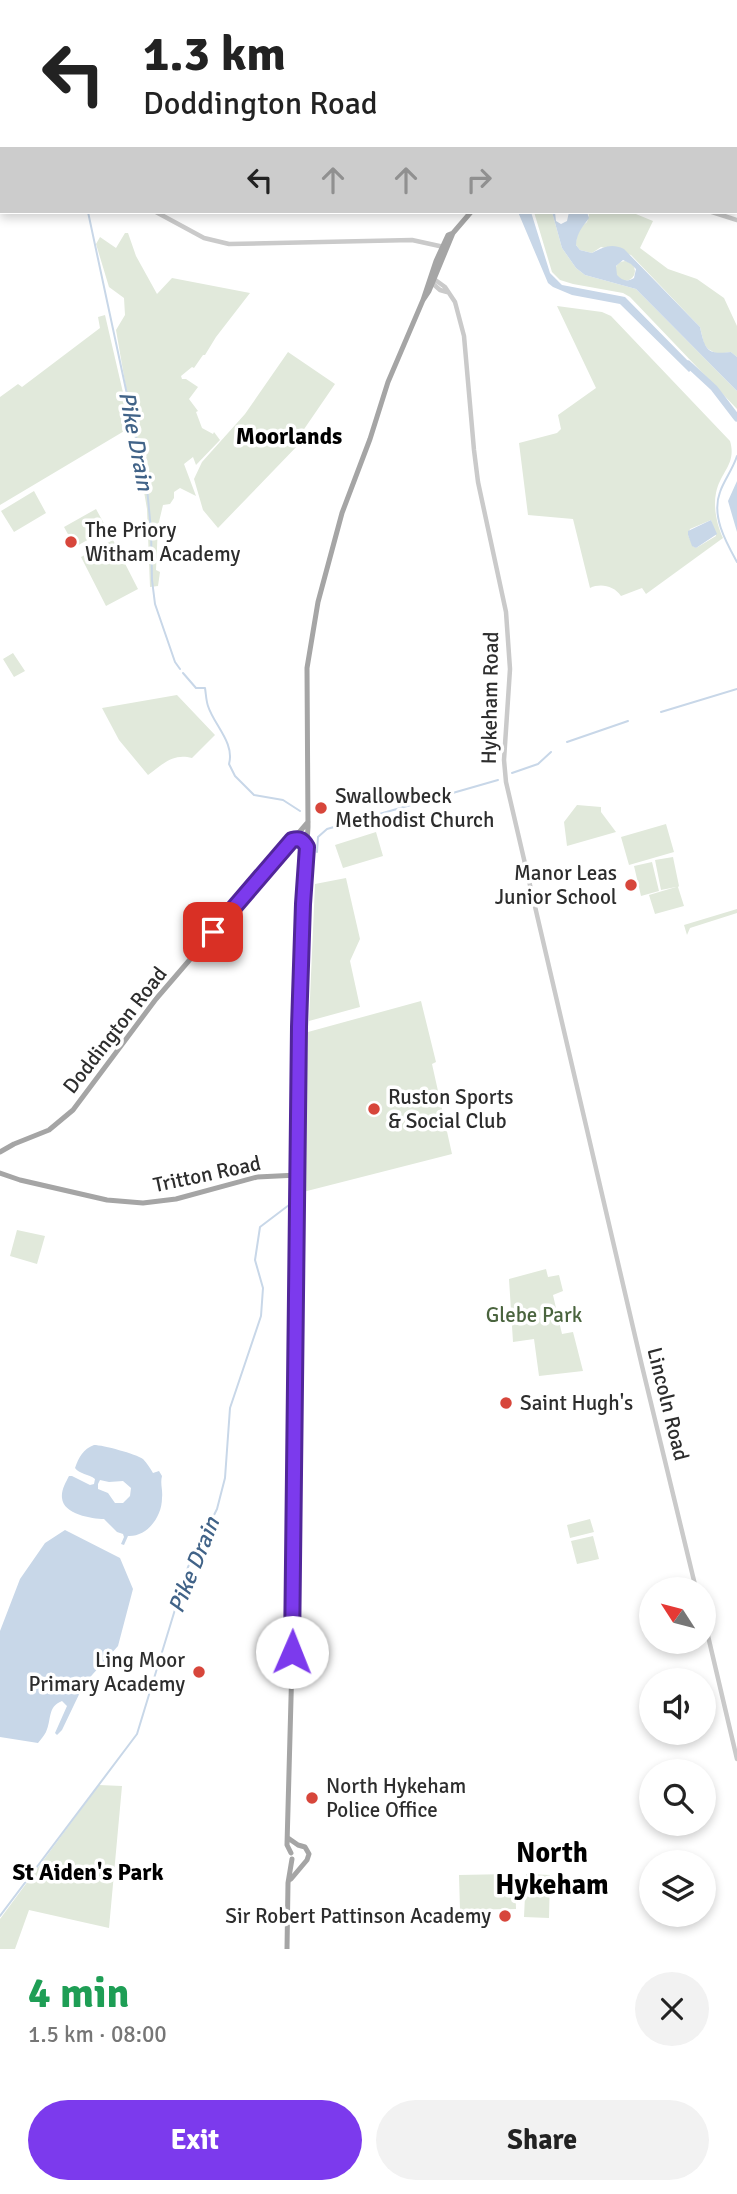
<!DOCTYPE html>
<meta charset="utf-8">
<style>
:root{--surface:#fff;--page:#f2f2f2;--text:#222;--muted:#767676;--accent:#7c3aed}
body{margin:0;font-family:Signika,sans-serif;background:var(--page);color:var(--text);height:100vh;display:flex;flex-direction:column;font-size:26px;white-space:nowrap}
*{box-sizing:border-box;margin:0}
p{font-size:23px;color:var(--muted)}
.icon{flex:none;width:38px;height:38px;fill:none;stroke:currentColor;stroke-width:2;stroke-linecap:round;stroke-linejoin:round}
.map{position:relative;height:1949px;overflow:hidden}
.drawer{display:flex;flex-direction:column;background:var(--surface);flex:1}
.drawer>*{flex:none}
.banner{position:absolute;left:0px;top:0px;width:738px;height:214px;box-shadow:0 4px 10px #0003;background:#fff;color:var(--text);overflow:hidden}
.needle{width:46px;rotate:306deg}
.controls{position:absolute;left:639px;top:1577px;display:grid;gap:14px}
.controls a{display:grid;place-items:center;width:77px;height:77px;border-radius:50%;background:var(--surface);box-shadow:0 4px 10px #0003;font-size:35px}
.pin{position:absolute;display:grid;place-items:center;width:60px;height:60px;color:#fff;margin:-30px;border-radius:14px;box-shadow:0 4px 10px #0006}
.me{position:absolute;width:77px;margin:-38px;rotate:1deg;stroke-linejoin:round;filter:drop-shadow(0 0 5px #0008)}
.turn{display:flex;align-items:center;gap:24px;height:147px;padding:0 28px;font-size:32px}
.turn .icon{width:91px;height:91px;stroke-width:2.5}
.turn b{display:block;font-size:49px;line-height:60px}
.lanes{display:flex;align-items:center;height:66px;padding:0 28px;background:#0003;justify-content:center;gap:35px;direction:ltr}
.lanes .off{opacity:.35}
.round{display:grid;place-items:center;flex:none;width:74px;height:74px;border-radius:37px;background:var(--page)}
.summary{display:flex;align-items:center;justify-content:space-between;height:119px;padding:0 28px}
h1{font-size:42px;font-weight:800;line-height:52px;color:#1e9e55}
.action{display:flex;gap:14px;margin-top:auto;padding:14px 28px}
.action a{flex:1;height:80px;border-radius:42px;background:var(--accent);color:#fff;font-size:28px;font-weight:800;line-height:80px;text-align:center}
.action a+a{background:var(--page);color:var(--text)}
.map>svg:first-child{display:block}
</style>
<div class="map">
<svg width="737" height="1949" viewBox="0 0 737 1949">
<rect width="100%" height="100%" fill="#fff"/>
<path fill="#e1e9db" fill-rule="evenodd" d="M0,0h186v2h-184v109l-2,-1z
M534,212h18l10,36 14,20 9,7 51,14 101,102v18l-107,-112 -7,-4 -50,-9 -13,-4 -8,-8z
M587,212h44l22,9 -13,27 28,21 29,10 27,19 13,28v31l-6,-5 -14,2 -9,-5 -4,-5 -4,-17 -69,-72 -30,-8 -9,6 -12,-3 -4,-5c0,-10 3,-17 11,-23l2,-7z
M125,233h3l8,23 21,38 15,-16 78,15 -34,44 -11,18h-2l-9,13 -2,-1 -11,9 1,3h4l12,8 -9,12 9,12 -2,1 6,16 11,6 1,-2 6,8 -24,25 -3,-8 -9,7 12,32 -16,-8 -6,4v6l-4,6 -7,1 -5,21 -2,44 4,2 -2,14 -8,1 -3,-78 -31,-179 9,-15 -1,-17 -15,-11 -13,-43 4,-7 16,11z
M615 271a10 10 0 1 1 20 0a10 10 0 1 1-20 0Z
M557,306l45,6 9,4 119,125c7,23 -10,31 -14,52 -3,14 1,32 7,45l-77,56 -4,-6 -21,8c-7,-10 -20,-13 -31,-8l-17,-69 -45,-4 -9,-72 38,-10 4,-4 -3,-14 38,-27zM711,520l5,16 -20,12 -3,-2 -5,-11 2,-6z
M105,315l26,112 -131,78v-108l18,-13 4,3 78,-59 -2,-11z
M288,352l47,32 -37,54 3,4 -83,86 -15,-18 -9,-31 8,-17 43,-48z
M34,491l12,22 -32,19 -13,-21z
M96,509l11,20 -32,18 -11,-20z
M113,540l25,49 -32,17 -25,-49z
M13,653l12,18 -11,6 -11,-18z
M177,695l38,40 -23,23c-19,-5 -29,6 -44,17l-29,-35 -17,-32z
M577,805l24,2v5l15,20 -49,14 -3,-24z
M666,824l8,28 -45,13 -8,-28z
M376,832l7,24 -40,12 -8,-23z
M673,857l6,29 -1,1 6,19 -29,8 -6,-19 27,-8 -15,3 -6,-30z
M652,862l7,29 -18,5 -7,-30z
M346,878l14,61 -10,22 10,46 -51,14 6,-137z
M737,909v4l-47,15 -3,7 -3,-10z
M421,1001l15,61 -4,2 20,90 -149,38 5,-160z
M17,1230l28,6 -8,28 -27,-8z
M546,1269l2,8 11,-2 4,16 -10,4 9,39 11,-2 10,39 -44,5 -5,-37 -21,3 -4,-63z
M590,1519l4,13 -24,6 -3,-13z
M593,1536l6,23 -22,5 -6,-23z
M99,1785l23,1 -13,142 -80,-18 -14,39h-15v-30z
M515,1874l1,35 -56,1 -1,-35z
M526,1874l24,1 -1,43 -25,-1z"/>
<path fill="#c8d7e8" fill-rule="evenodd" d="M518,212h13l19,61 12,12 63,12 69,70 -5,5 -69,-68 -48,-9 -19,-8 -5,-4z
M552,212h3l1,9 5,3 6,-3 2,-9h18l2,6c-7,10 -12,14 -13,27l4,5 12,3c12,-6 19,-10 32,-4l76,78c5,23 7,28 31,25l6,5v34l-101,-102 -51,-14 -9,-7 -14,-20zM623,260l8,4 5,5 -2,9c-6,4 -12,3 -17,-3l-1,-9z
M737,481v51l-9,-31z
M711,520l6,14 -21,14 -4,-2 -4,-11v-4z
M94,1445c9,0 42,9 49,14 4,4 7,9 10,14l6,-2 3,5c-2,8 1,14 0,22 0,19 -15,39 -34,38l-4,9 -3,-1 3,-7 -1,-3 -6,-2 -13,-13c-12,0 -41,-5 -42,-21 -1,-8 4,-16 7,-22h3l18,9 4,-1 1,-5c-6,-5 -16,-5 -20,-11 4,-11 8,-19 19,-23zM100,1480l9,2 14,-1 8,7 -1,8 -7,7h-8l-7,-10 -10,-4v-5z
M65,1530l55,28 13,31 -15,57 -34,38 -22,46 -5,5 -2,-2 12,-27 -5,-5c-15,6 -10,18 -16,31 -2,4 -5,7 -8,11l-38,-6v-106l20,-52 25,-36z"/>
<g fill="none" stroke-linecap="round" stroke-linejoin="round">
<path stroke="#c8d7e8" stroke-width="2" d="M76,0l2,2
M317,0l1,2
M66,2l1,-2
M88,212l59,276 4,42 1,50 3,24 20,58 5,7
M737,456c-4,13 -13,24 -17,36 -9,24 6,50 17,70
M183,673l13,15h9c1,6 1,12 3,18 6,19 27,37 21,58l6,12 19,19 29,5 17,11
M661,712l76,-23
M567,742l61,-21
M512,773l26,-9 13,-12
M317,852l1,-15 9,-8 171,-49
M291,1168l2,-174 6,-149
M0,1916l137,-182 51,-167 29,-58 8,-31 5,-70 31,-92 2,-28 -8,-28 5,-33 29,-22 1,-19"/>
<path stroke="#c8d7e8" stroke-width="7" d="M688,364l26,24 23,30"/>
<path stroke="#cacaca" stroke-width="4.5" d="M0,146l2,2
M156,212l48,26 25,6 183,-4 32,7
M712,212l25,8
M434,279l11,8 10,15 9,34 10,114 4,32 28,130 4,57 -6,91 2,22 136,584 54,223
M431,282l9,8 7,2
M704,1619l33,140"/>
<path stroke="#a5a5a5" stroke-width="5" d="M487,0l1,2
M423,300l13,-39 12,-26 5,-2 18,-21
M0,1152l14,-8 35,-14 24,-20 83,-111 152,-177
M0,1173l20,7 87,20 36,3 33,-4 81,-22 41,-2
M288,1838l10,7 7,2 4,7 -2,6 -16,19
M291,1853l-4,-8 6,-219 6,-599 4,-123 5,-77 -1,-159 11,-66 24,-89 28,-74 18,-57 35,-82 6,-9 24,-58
M287,1949l1,-66 4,-24"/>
</g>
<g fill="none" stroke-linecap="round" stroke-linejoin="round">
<g stroke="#51269a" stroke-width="18">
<path id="route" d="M213,932l79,-92c8,-2 11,0 15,7l-4,57 -4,123 -7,625"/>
</g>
<use href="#route" stroke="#7c3aed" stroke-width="12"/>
</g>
<g fill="#d7463b" stroke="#fff" stroke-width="2.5">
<circle cx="71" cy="542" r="7"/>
<circle cx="321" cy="808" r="7"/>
<circle cx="631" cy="885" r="7"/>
<circle cx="374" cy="1109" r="7"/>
<circle cx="506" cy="1403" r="7"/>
<circle cx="199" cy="1672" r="7"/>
<circle cx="312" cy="1798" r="7"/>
<circle cx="505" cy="1916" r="7"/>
</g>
<g text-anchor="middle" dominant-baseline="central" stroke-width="7" stroke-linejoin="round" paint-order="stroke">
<g font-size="21" fill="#2d2d2d" stroke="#fff" text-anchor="start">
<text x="85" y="530">The Priory<tspan x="85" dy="24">Witham Academy</tspan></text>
<text x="335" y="796">Swallowbeck<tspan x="335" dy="24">Methodist Church</tspan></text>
<text x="617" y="873" text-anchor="end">Manor Leas<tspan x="617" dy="24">Junior School</tspan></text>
<text x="388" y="1097">Ruston Sports<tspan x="388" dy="24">&amp; Social Club</tspan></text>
<text x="520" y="1403">Saint Hugh's</text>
<text x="185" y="1660" text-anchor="end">Ling Moor<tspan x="185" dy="24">Primary Academy</tspan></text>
<text x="326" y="1786">North Hykeham<tspan x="326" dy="24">Police Office</tspan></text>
<text x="491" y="1916" text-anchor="end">Sir Robert Pattinson Academy</text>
</g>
<g font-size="21" fill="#2d2d2d" stroke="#fff">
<text transform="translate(490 698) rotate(-89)">Hykeham Road</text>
<text transform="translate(115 1030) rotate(-52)">Doddington Road</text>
<text transform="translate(207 1174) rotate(-12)">Tritton Road</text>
<text transform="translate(668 1404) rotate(76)">Lincoln Road</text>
</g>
<g font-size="21" fill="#4a643e" stroke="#fff">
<text x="534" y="1315">Glebe Park</text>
</g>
<g font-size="23" font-weight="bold" fill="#000" stroke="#fff">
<text x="289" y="436">Moorlands</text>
<text x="88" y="1872">St Aiden's Park</text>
</g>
<g font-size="23" font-style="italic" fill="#416388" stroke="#fff">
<text transform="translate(136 441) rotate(79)">Pike Drain</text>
<text transform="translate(194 1565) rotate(-68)">Pike Drain</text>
</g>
<g font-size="28" font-weight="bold" fill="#000" stroke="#fff">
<text x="552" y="1853">North<tspan x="552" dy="32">Hykeham</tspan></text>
</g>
</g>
</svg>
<div class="controls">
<a><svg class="needle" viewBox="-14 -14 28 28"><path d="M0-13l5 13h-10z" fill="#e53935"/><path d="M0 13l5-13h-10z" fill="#767676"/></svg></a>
<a><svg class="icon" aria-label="sound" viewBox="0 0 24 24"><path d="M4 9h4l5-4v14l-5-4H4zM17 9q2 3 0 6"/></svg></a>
<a><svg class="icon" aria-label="search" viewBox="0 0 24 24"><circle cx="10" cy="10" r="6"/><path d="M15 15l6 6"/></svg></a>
<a><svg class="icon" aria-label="layers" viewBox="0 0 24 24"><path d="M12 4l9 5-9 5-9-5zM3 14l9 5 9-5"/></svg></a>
</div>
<div class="pin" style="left:213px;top:932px;background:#d93025"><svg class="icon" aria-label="arrive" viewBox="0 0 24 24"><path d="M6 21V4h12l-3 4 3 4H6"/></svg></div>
<svg class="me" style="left:292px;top:1652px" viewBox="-20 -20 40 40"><circle r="19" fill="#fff"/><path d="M0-13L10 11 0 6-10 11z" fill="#7c3aed"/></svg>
<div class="banner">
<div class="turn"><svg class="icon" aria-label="left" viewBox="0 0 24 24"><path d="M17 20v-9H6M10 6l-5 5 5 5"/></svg><div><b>1.3 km</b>Doddington Road</div></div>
<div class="lanes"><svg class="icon" aria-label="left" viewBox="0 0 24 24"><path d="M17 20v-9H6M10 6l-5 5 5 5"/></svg><svg class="icon off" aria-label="ahead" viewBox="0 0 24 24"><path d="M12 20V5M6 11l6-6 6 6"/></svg><svg class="icon off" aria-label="ahead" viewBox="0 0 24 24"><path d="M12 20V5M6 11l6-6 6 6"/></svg><svg class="icon off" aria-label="right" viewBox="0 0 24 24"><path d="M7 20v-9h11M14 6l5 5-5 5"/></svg></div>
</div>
</div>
<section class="drawer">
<div class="summary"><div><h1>4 min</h1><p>1.5 km · 08:00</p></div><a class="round"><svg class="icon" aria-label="close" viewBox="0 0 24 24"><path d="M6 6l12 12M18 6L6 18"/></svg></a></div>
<div class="action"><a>Exit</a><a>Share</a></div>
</section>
